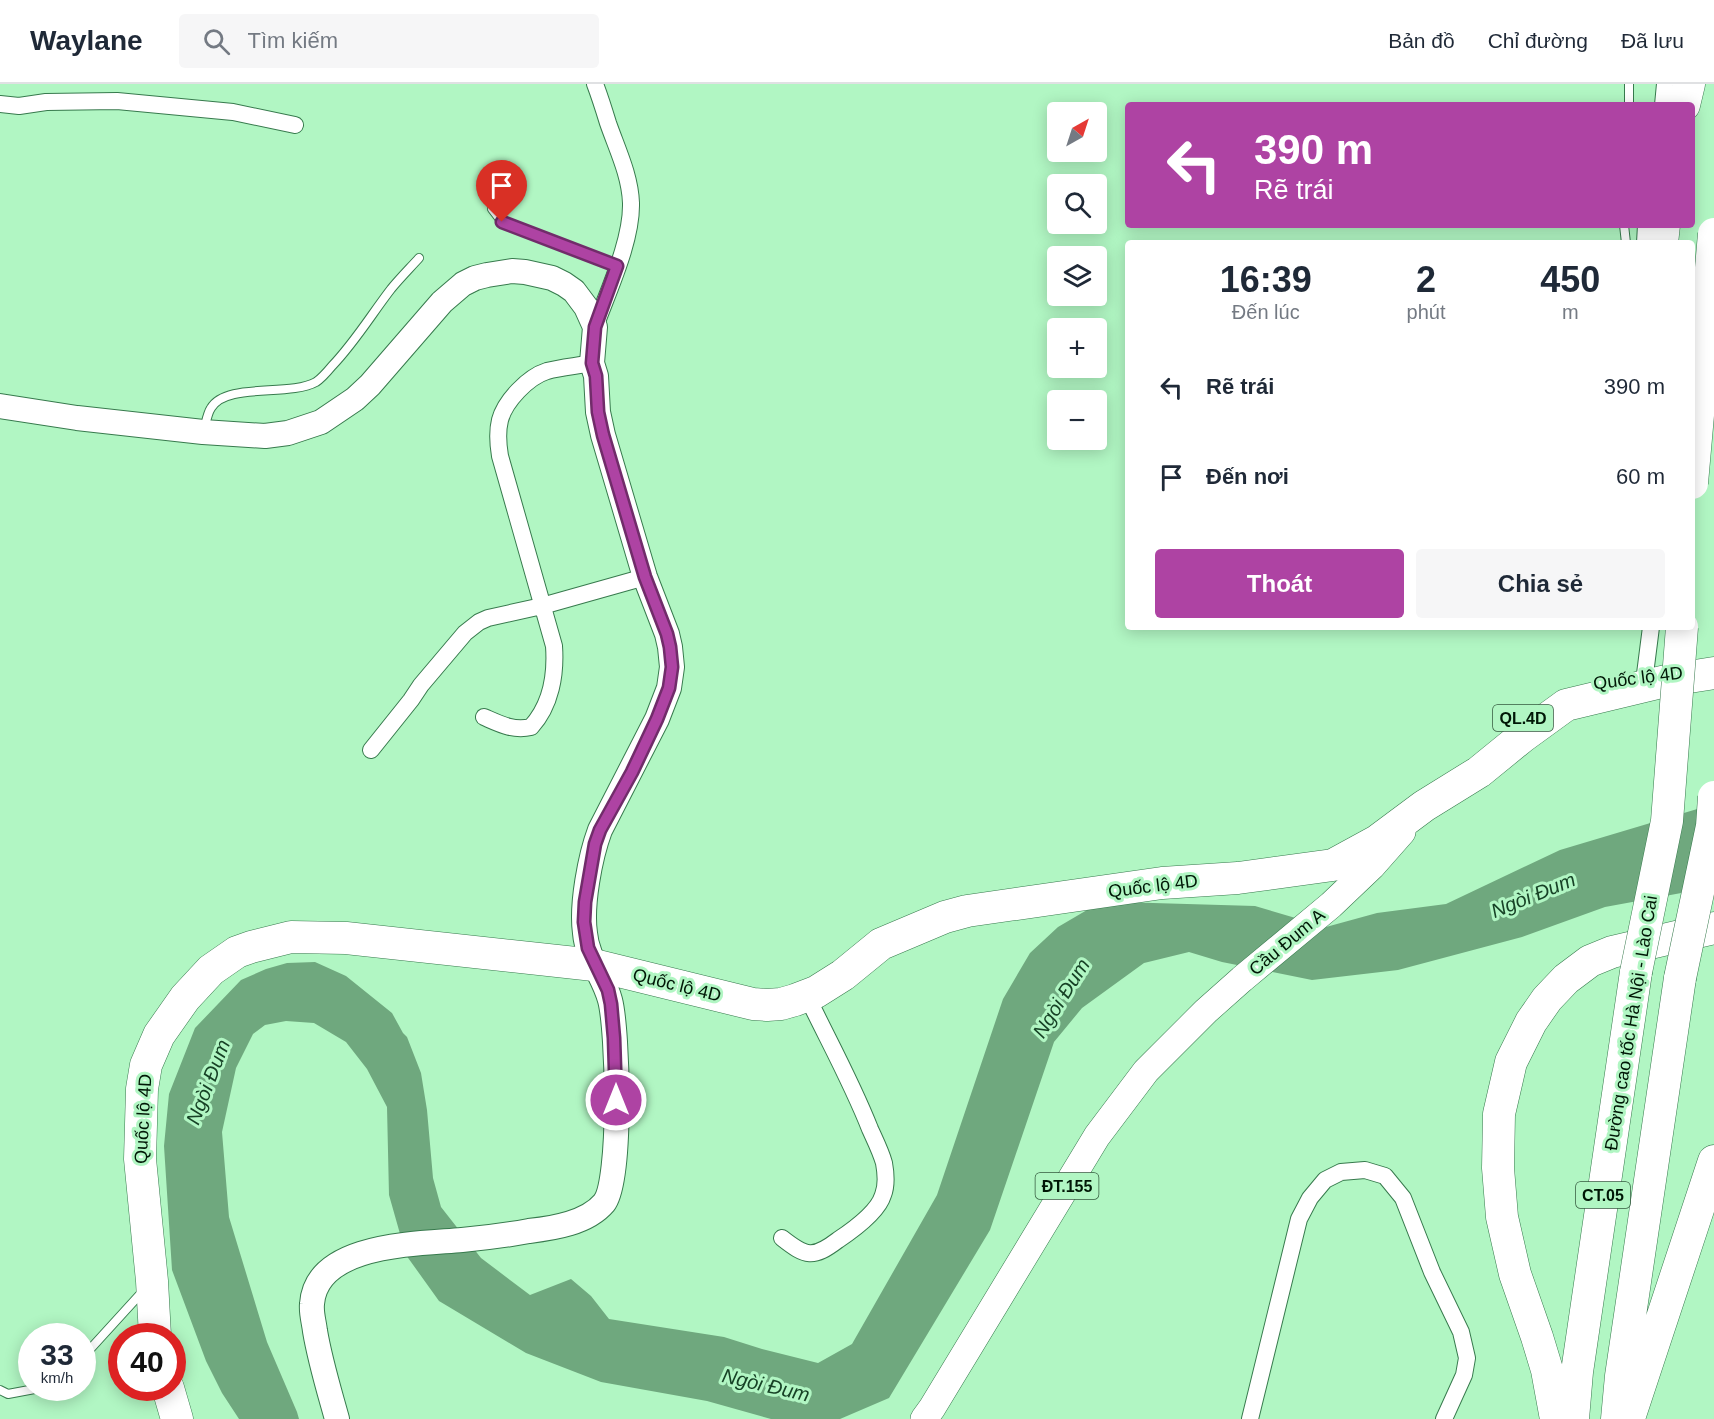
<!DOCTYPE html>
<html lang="vi">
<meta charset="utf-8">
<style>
:root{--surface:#fff;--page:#f6f6f7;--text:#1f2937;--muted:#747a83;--line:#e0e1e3;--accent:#ae43a3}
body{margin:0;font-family:Helvetica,sans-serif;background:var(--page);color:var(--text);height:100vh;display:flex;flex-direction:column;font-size:22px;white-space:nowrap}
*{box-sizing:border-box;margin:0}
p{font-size:20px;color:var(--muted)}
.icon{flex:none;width:33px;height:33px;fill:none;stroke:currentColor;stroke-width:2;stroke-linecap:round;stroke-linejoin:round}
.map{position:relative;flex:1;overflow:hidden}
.details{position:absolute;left:1125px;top:156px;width:570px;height:390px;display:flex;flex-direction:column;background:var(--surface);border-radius:6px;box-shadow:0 3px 15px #0003}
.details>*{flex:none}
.banner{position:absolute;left:1125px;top:18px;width:570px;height:126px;border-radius:6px;box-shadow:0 3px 15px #0003;background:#ae43a3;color:#fff;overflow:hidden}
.needle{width:39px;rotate:39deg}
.fabs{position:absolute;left:1047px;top:18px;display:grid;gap:12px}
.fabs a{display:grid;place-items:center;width:60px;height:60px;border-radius:6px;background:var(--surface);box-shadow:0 3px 15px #0003;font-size:30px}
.speed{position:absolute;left:18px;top:1239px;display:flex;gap:12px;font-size:30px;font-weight:700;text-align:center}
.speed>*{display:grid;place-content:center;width:78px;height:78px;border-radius:50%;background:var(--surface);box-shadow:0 3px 15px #0003;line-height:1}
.speed small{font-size:15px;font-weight:400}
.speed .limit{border:9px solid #d22;background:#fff;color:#111}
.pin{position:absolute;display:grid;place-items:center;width:51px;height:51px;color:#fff;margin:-62px -26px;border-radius:50% 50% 50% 0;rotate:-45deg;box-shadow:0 0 6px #0007}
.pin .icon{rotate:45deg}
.me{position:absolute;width:66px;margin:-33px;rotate:0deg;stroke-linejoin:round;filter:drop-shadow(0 0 4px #0008)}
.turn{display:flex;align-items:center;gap:21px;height:126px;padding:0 30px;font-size:27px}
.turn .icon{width:78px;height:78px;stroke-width:2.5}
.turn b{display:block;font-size:42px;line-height:51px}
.eta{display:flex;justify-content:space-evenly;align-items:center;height:102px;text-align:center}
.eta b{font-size:36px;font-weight:600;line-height:42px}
.cta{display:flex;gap:12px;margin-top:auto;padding:12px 30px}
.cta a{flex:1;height:69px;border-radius:6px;background:var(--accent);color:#fff;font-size:24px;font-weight:600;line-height:69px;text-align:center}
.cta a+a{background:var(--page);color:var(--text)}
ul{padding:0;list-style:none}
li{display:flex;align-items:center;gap:18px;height:90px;padding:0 30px}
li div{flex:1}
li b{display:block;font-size:22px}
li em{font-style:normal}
header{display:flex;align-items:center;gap:36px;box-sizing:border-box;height:84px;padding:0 30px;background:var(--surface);border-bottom:2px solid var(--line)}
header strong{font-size:28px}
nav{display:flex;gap:33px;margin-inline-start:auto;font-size:21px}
.search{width:420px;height:54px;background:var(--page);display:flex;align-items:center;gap:15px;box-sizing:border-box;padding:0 21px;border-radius:6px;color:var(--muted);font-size:22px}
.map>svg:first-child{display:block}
</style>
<header>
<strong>Waylane</strong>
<div class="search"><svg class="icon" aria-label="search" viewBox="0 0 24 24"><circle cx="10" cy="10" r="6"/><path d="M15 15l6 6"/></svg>Tìm kiếm</div>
<nav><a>Bản đồ</a><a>Chỉ đường</a><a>Đã lưu</a></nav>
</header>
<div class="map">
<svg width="1714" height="1335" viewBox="0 0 1714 1335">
<rect width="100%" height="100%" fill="#b1f6c3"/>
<path fill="#6fa87e" d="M1714,720v83l-109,20 -83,30 -124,33 -86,10 -90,-18 -33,-10 -45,11 -62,45 -28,34 -64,188 -101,168 -49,21h-69l-64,-18 -106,-19 -75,-29 -87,-52 -33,-46 -17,-60 -2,-88 -20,-38 -21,-27 -32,-19 -28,-2 -21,4 -12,9 -17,34 -14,64 7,85 38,125 30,70 2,7h-60l-17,-26 -16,-32 -34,-91 -8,-124 5,-52 26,-66 46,-48 25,-11 21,-6 28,-1 31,14 46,37 11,20 4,4 14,36 6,37 6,68 8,29 40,51 49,37 41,-16 20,17 18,23 115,18 38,12 56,14 34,-19 85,-149 66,-196 27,-46 28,-26 29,-17 32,-8 136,4 71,21 51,-14 69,-9 114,-54z"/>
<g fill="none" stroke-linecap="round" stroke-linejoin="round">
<g stroke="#377a4d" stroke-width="10">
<path id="lane" d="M1629,0v21
M492,125l10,13 7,4 108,40
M1624,141l2,18
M204,346c2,-7 3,-16 7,-22 15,-26 78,-11 105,-26 6,-4 11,-10 16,-16 23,-24 39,-51 59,-77 9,-11 19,-21 28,-31
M82,1274l62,-68
M0,1306l8,4 32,-6"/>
</g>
<g stroke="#377a4d" stroke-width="18">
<path id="street" d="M0,20l19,2 27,-4 71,-1 116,11 62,13
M1663,21l2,-21
M1645,159l1,-18
M595,243c13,-36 37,-86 36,-124 -1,-28 -14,-54 -23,-80 -4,-13 -8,-26 -13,-39
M1645,590l6,-47
M484,633c16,7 29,14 47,10 20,-22 25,-53 23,-81l-54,-190c-2,-12 -3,-24 0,-36 5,-19 28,-43 47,-49 14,-4 31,-5 45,-8
M371,666l40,-50 10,-15 44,-52 14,-11 9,-4 54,-12 103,-29
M782,1154c24,19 31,21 56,2 15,-10 40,-28 45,-45 4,-10 3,-21 1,-32 -3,-11 -9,-23 -14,-34 -18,-46 -42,-89 -63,-133
M1250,1335l49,-200 11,-21 15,-18 16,-8 24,-2 20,6 18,22 29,74 29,60 6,26 -3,17 -20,44"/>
</g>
<g stroke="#377a4d" stroke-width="26">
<path id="secondary" d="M0,322l77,12 126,14 62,4 23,-3 33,-11 34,-23 15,-14 72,-83 21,-18 12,-6 12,-3 25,-4 13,1 27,6 12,6 10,7 12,16 9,20 -3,36 4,13 2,36 5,23 42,142 22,57 3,13 2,20 -3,21 -12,31 -57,111c-10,27 -19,75 -15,103 2,25 19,44 25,67 8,30 12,181 -6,203 -17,20 -50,25 -75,28 -22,4 -44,7 -67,9 -44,4 -146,3 -150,64 -1,9 2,18 3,27 5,30 14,59 22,88"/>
</g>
<g stroke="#377a4d" stroke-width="28">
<path id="primary" d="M924,1335l8,-11 165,-272 49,-65 60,-60 36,-32 89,-74 41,-39 30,-34"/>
</g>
<g stroke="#377a4d" stroke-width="33">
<path id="highway" d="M1684,21l5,-21
M1662,159l2,-18
M155,1252l-3,-55 -12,-122 2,-70 4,-24 13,-30 26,-37 26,-28 26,-18 14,-5 40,-10 55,1 248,27 159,39 14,1 14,-1 14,-4 21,-8 27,-17 38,-31 64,-27 22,-6 195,-28 76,-5 95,-13 44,-24 47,-35 55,-34 43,-35 44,-32 104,-25 44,-7
M168,1304l9,31
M1630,1331l84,-254
M1556,1335l-9,-49 -10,-33 -22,-63 -13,-57 -4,-49 1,-54 12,-52 20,-40 16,-23 19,-20 24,-18 22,-9 102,-24
M1573,1335l4,-47 59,-400
M1617,1335l4,-43 59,-398"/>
</g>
<use href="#lane" stroke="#fff" stroke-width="8"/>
<use href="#street" stroke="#fff" stroke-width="16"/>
<use href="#secondary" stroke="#fff" stroke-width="24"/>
<use href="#primary" stroke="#fff" stroke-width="27"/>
<use href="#highway" stroke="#fff" stroke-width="32"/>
<g stroke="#377a4d" stroke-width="33" stroke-linecap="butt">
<path id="highway-bridge" d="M1692,399l22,-249
M1636,888l31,-151 15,-194
M1680,894l32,-152 2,-29"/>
</g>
<use href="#highway-bridge" stroke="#fff" stroke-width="32"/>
</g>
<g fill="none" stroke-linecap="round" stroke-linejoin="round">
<g stroke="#712c6a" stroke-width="15">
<path id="route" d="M502,138l115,44 -22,61 -3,36 4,13 2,36 5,23 42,142 22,57 3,13 2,20 -3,21 -12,31 -25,53 -32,58 -5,14 -10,58 -1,20 4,26 20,42 3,14 3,34 2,62"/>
</g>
<use href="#route" stroke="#ae43a3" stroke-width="10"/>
</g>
<g text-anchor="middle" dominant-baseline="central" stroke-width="6" stroke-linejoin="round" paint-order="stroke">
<g fill="#b1f6c3" stroke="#355a3f" stroke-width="1.5">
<rect x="1493" y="621" width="60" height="26" rx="4.5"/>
<rect x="1035.5" y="1089" width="63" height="26" rx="4.5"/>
<rect x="1576" y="1098" width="54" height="26" rx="4.5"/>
</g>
<g font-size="16" font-weight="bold" fill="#001706">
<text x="1523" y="634">QL.4D</text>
<text x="1067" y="1102">ĐT.155</text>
<text x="1603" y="1111">CT.05</text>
</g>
<g font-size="18" fill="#001706" stroke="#b1f6c3">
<text transform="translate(1638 594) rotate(-7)">Quốc lộ 4D</text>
<text transform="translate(1153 802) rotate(-7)">Quốc lộ 4D</text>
<text transform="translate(1287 858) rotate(-40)">Cầu Đum A</text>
<text transform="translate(677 901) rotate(14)">Quốc lộ 4D</text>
<text transform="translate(1631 939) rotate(-81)">Đường cao tốc Hà Nội - Lào Cai</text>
<text transform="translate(143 1035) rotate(-87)">Quốc lộ 4D</text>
</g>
<g font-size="20" font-style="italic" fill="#174226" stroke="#b1f6c3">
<text transform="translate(1533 811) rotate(-22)">Ngòi Đum</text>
<text transform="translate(1061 914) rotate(-58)">Ngòi Đum</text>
<text transform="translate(208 998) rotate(-69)">Ngòi Đum</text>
<text transform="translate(766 1301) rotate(13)">Ngòi Đum</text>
</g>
</g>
</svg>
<div class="fabs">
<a><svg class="needle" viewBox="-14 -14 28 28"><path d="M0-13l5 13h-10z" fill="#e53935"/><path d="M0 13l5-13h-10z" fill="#747a83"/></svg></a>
<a><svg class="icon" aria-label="search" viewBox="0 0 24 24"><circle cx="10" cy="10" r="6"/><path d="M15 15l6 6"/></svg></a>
<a><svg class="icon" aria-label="layers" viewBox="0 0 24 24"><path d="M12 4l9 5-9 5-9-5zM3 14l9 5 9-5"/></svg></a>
<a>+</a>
<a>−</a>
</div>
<div class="speed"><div>33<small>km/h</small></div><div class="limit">40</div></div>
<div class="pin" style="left:502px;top:138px;background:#d93025"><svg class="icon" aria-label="arrive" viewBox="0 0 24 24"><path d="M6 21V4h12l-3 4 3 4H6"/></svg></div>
<svg class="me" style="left:616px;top:1016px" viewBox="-20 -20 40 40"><circle r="17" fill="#ae43a3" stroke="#fff" stroke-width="3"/><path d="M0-11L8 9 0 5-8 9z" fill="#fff"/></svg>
<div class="banner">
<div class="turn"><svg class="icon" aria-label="left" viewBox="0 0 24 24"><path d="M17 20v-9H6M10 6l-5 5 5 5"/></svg><div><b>390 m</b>Rẽ trái</div></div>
</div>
<section class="details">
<div class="eta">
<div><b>16:39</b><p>Đến lúc</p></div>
<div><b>2</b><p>phút</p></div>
<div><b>450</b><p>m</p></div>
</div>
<ul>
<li><svg class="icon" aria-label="left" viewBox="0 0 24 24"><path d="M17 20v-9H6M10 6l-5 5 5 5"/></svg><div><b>Rẽ trái</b></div><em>390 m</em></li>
<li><svg class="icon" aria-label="arrive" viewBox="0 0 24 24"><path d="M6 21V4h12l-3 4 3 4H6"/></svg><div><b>Đến nơi</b></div><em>60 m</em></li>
</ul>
<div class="cta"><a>Thoát</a><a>Chia sẻ</a></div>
</section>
</div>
